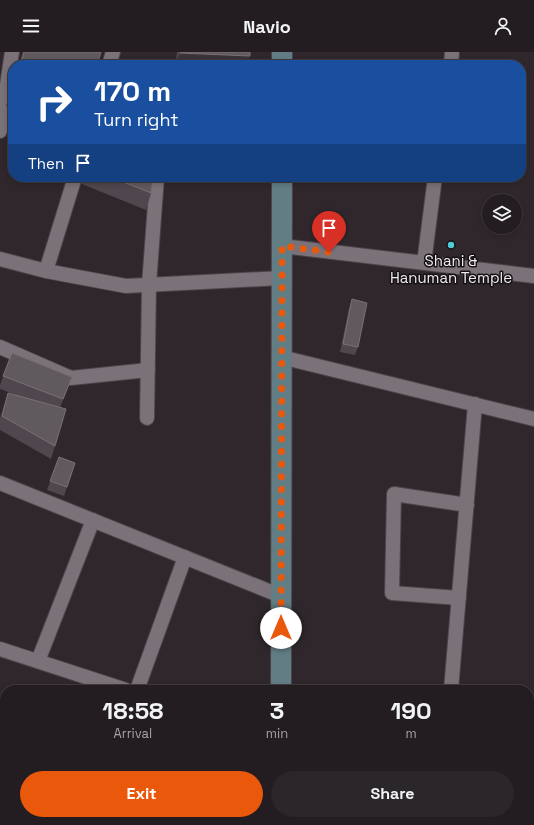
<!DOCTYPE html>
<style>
:root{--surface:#231d21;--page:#2b262a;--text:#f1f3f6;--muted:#a3a2a5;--line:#403b3f;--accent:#ea580c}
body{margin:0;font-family:"Space Grotesk",sans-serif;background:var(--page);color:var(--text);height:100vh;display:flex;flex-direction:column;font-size:15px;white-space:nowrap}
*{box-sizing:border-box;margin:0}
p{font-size:13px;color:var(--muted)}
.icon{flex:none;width:22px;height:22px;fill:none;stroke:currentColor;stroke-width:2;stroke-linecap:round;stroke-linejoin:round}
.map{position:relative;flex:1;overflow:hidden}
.side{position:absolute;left:0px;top:633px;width:534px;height:140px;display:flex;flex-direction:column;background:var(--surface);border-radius:16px 16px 0 0;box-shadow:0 2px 6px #0003,0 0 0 1px var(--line)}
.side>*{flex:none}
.banner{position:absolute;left:8px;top:8px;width:518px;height:122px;border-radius:16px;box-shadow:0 2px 6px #0003,0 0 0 1px var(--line);background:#1a4fa0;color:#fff;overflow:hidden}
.buttons{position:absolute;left:482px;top:142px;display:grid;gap:8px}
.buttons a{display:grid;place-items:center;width:40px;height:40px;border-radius:50%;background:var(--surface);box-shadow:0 2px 6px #0003,0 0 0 1px var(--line);font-size:20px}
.pin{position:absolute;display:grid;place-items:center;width:34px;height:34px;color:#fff;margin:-41px -17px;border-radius:50% 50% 50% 0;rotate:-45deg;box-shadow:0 0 4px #0007}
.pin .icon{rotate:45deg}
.me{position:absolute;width:44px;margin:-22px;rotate:0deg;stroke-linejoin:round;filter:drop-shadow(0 0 3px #0008)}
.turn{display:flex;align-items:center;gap:14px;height:84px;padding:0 20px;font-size:18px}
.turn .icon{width:52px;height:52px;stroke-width:2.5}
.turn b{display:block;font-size:28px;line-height:34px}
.then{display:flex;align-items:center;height:38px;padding:0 20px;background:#0003;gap:8px;font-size:15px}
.eta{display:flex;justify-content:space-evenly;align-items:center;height:68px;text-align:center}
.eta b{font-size:24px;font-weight:700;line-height:28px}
.cta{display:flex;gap:8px;margin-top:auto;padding:8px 20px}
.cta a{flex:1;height:46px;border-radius:24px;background:var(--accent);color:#fff;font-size:16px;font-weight:700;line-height:46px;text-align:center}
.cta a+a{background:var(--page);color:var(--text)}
header{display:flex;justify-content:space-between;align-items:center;height:52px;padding:0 20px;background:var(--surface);font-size:18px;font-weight:700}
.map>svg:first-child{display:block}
</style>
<header><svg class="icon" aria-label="menu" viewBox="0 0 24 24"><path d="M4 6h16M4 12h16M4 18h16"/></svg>Navio<svg class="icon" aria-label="person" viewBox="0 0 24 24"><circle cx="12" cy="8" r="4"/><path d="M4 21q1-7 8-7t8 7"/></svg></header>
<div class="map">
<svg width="534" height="773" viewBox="0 0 534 773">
<rect width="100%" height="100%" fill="#2f272c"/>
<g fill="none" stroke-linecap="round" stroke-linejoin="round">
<g stroke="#4b4449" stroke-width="16">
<path id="minor" d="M109,13l4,-13
M451,13l1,-13
M0,79l12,-79
M282,194l252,30
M0,207l46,12 29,-94
M424,211l11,-86
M46,219l80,15 155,-8
M0,295l71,31 77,-8
M281,305l253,62
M147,366l2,-133 8,-108
M0,431l281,113
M459,546l-67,-5 2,-99 73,11
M0,597l126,41
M38,609l55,-141
M137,638l48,-133
M451,638l24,-286
M0,663l5,2
M529,679h5
M99,768l12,5"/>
</g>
<g stroke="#4b4449" stroke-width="19">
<path id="tertiary" d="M532,773l2,-40"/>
</g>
<g stroke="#4b4449" stroke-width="22">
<path id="secondary" d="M282,13v-13
M281,638l1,-513
M281,773v-5"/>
</g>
<use href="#minor" stroke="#7b7178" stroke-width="14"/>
<use href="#tertiary" stroke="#7b7178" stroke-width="17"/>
<use href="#secondary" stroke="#637d85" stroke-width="20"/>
</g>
<path fill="#4f474d" d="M23,0h78l-4,13h-78z
M177,0h73l-3,12 -71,-2z
M13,33v23l-7,-2z
M79,125h74l-2,16 -5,17 -69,-28z
M352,247l6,48 -3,8 -15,-3 9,-44z
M12,301l60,24 -12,31 -5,38 -4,13 -51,-29v-12l8,-25 11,3 -19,-7v-4z
M59,405l16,6 -11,33 -17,-6z
M0,722l5,2v41l-5,-2z
M303,768h62v5h-62z
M381,768h64v5h-65z"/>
<path fill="#3b3339" d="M180,1l70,3 -3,8 -71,-2z"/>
<path fill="#60595e" stroke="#777075" d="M24,0h77l-4,13h-77z
M180,0h70v4l-70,-3z
M111,125h42l-2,16z
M352,247l15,4 -9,44 -15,-3z
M12,301l60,24 -9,22 -60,-23z
M8,341l58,16 -11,37 -53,-30z
M59,405l16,6 -8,24 -17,-6z
M505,633v5h-15v-4z
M0,722l5,2v27l-5,-2z
M176,768h68v5h-70z
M312,768h53v5h-53z
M386,768h59v5h-59z"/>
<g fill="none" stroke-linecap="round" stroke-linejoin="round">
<path stroke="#ea580c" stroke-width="7" stroke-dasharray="0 12.6" d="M281,576l1,-382 47,6"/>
</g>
<circle fill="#52cbd9" stroke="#151114" stroke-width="1.5" cx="451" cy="193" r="4"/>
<g text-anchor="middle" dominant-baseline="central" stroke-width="3" stroke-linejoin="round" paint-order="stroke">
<g font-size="15" fill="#efeaed" stroke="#151114">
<text x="451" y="208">Shani &amp;<tspan x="451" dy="17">Hanuman Temple</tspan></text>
</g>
</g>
</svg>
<div class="buttons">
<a><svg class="icon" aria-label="layers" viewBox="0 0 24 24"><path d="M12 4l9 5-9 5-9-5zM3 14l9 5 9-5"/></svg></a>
</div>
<div class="pin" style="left:329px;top:200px;background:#d93025"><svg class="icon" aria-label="arrive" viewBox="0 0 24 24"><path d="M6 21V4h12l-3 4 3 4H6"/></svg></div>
<svg class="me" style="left:281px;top:576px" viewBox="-20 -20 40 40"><circle r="19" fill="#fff"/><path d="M0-13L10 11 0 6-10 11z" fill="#ea580c"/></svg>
<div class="banner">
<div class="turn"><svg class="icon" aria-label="right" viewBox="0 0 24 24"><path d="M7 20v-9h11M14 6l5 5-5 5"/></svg><div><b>170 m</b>Turn right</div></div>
<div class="then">Then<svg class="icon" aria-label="arrive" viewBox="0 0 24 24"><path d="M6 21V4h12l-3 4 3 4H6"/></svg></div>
</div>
<section class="side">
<div class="eta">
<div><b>18:58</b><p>Arrival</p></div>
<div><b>3</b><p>min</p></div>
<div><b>190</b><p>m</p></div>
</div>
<div class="cta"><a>Exit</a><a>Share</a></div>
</section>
</div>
